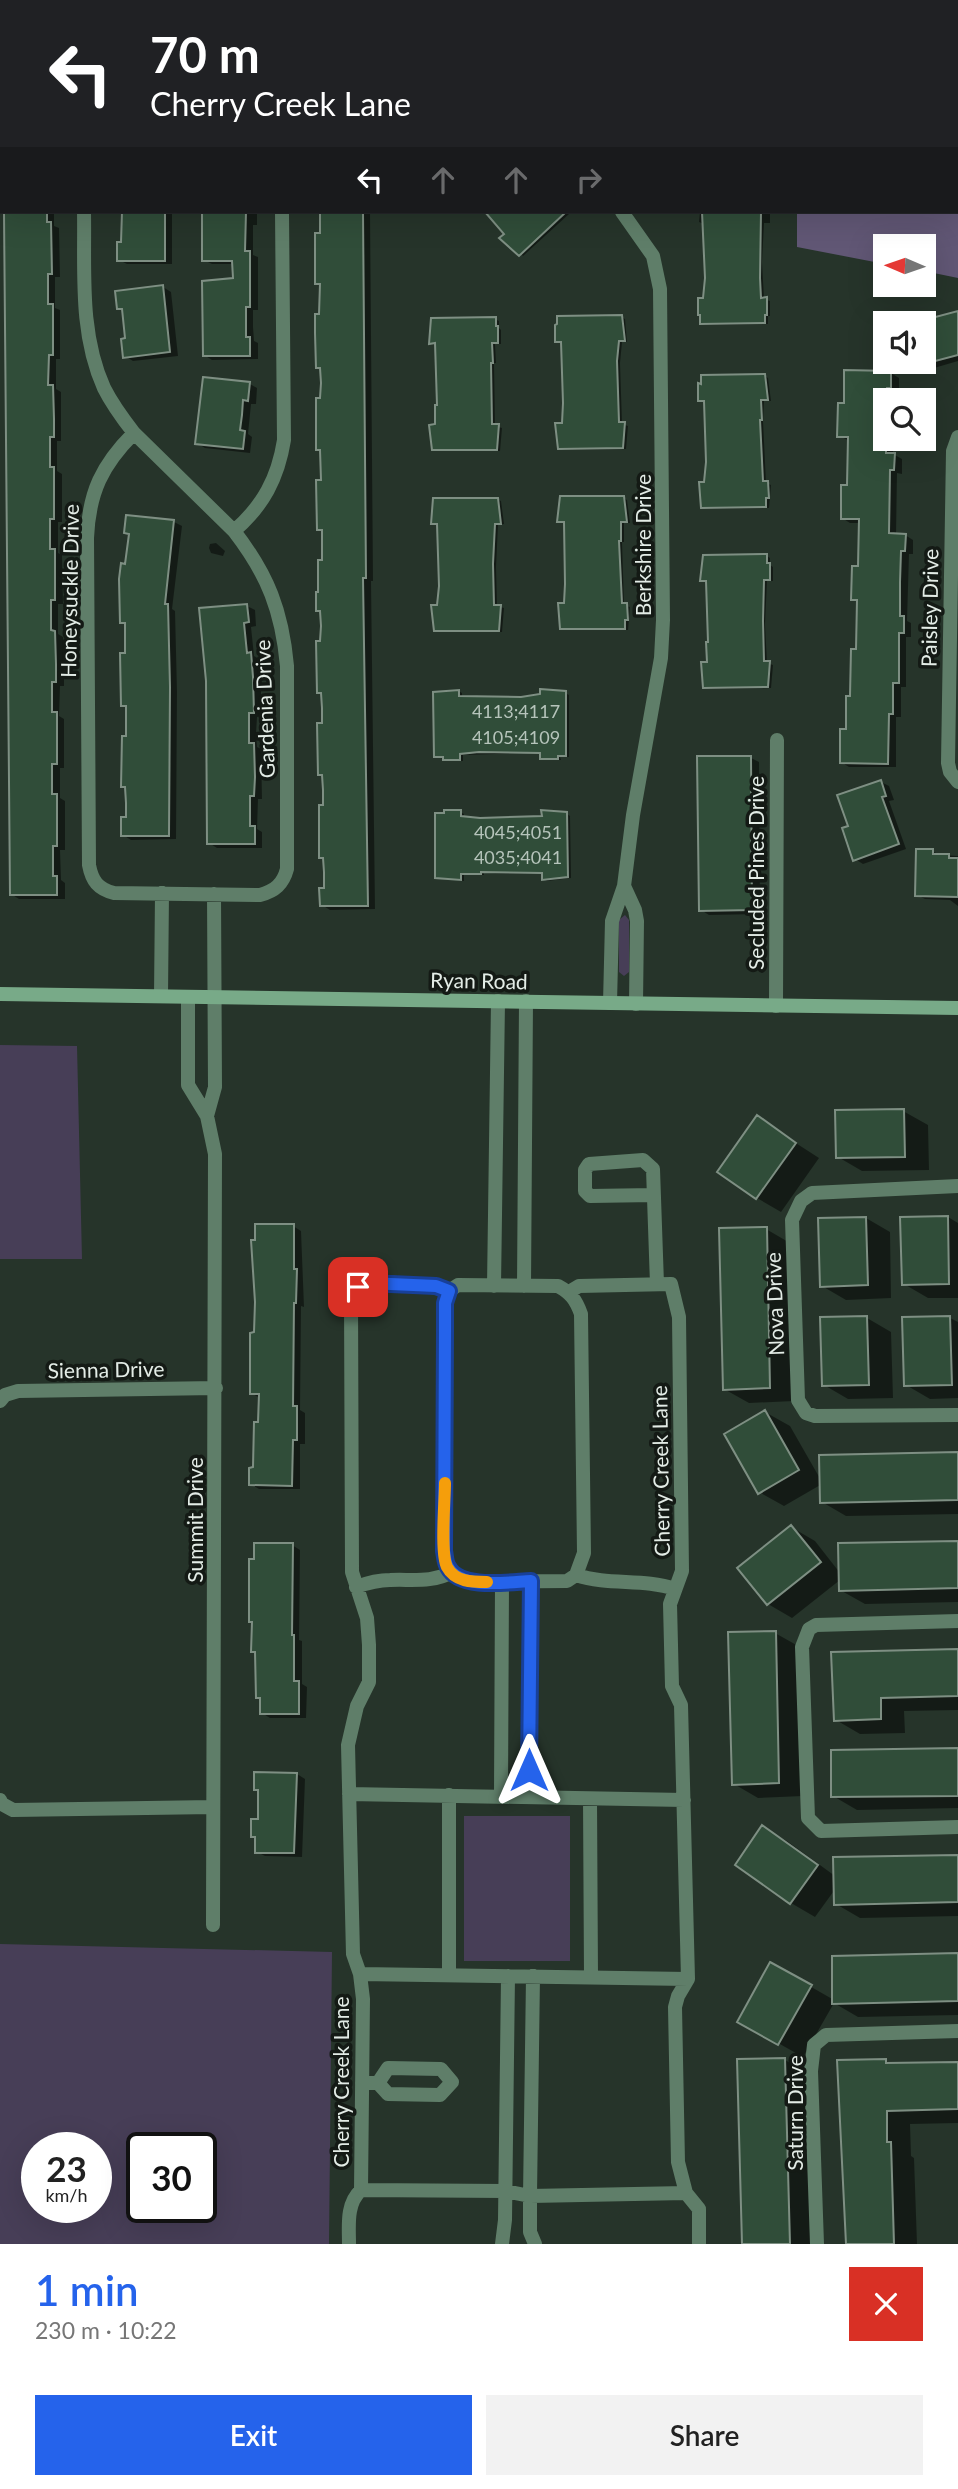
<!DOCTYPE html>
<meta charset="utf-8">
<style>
:root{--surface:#fff;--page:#f2f2f2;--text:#222;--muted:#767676;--accent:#2563eb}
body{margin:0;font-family:Lato,sans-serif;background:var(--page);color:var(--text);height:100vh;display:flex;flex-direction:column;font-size:26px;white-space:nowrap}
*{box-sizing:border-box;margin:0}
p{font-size:23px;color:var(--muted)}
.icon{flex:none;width:38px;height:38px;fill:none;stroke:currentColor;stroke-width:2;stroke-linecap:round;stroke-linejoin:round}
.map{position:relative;height:2244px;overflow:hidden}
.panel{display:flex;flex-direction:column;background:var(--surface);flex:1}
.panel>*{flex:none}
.banner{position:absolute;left:0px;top:0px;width:959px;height:214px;box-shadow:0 7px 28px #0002;background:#202124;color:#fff;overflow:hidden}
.needle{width:46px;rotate:272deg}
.buttons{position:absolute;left:873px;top:234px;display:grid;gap:14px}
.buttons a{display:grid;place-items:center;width:63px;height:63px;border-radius:0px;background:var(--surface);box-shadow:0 7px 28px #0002;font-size:35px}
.speed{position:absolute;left:21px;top:2132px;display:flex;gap:14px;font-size:35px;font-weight:700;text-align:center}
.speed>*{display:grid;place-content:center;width:91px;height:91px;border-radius:50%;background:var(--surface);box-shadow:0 7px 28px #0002;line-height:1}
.speed small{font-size:18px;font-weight:400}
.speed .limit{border:4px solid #111;border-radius:10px;background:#fff;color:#111}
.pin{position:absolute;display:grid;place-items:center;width:60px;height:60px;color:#fff;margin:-30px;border-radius:14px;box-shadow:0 4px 10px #0006}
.me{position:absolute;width:77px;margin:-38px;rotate:0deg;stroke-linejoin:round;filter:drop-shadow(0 0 5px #0008)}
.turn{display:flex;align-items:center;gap:24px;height:147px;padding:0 35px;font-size:32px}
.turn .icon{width:91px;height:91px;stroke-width:2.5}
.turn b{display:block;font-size:49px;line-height:60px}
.lanes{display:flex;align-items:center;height:66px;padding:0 35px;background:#0003;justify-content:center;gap:35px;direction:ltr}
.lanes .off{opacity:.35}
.round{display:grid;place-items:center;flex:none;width:74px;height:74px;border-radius:0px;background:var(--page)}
.headline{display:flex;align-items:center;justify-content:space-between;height:119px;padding:0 35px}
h1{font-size:42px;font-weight:600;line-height:52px;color:var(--accent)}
.button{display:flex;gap:14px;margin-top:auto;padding:14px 35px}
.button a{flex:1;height:80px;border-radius:0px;background:var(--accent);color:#fff;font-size:28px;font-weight:600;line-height:80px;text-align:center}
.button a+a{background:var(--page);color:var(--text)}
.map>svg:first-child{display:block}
</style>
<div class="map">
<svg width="958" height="2244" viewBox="0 0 958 2244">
<rect width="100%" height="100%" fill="#26342a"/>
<path fill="#473e57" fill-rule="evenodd" d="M625,915l4,5v52l-5,4 -5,-4v-52z
M0,1045l77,1 5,213h-82z
M464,1816h106v145h-106z
M0,1944l332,8 -3,292h-329zM96,2147v60h-59v-60zM201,2147v60h-59v-60z"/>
<path fill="#615775" d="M958,203v75l-34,-7v-24h-38l-1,17 -88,-17v-35h160z"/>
<path fill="#0007" d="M437,0h56l1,2h-57z
M580,0h57v2h-57z
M706,0h57v2z
M831,0h58v2h-58z
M5,212h49v14l5,2 1,49h-5v31l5,2v49h-4v30l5,3v49h-4v30l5,3v48h-4v31l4,2 1,49h-5v30l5,3 1,32v17h-4l-1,30 5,3v49h-4v30l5,3v49h-5l1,30 4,3v16h-46l-8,-5z
M120,212h52v52h-45l-8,-4 4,-16v-30z
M204,212h53v13h-4v30l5,2v53h-5v17l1,14 4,2v16l-46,1 -8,-5 31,-76 -1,-15h-22l-8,-4z
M321,212h49l3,369h-2l4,328 -45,1 -8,-5 3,-16 -1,-113 -4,-2 3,-79 -5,-3 4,-80 -4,-2 6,-49v-30l-5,-2 4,-47 -1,-31 -4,-2 4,-50v-30l-4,-2 3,-81 -4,-3z
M485,212h82l2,2 -46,42z
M700,212h70v11h-6l-2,39 2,37 6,2v15h-2v8l-63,1 -3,-2 3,-23 1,-58 -2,-18 -5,-2z
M163,287l8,5 7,64 -45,5 -8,-5 2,-16 -3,-29 -5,-3z
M958,313v48l-41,12 -8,-5 -2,-6h17v-38l-27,-1 30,-8 8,4z
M621,317l4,2 2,23h-5l-2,21 2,61 6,2 -2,23 -63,1 -3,-2 3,-24v-81l-6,-2z
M495,319l4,2v7l2,2v14h-6l1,19h-2l1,63 7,2 -2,23h-63l-4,-2 6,-42 -3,-63 -5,-1z
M891,373l8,5v14h-5v9h-8v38h7v15l9,5v15l-5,-1 -1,62h9l8,5v14h-4l-2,67 4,2v14h-5v50h-5v30h-5v50h-47l-8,-5 17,-112 1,-48 -6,-3 7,-32 1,-44h-11l-8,-5 7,-31 1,-46 -11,-5 7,-31z
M765,376l3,2 3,23h-7l-1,20 3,62 5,2 -2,23 -62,1 -4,-2 3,-24v-81l-6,-2z
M250,384l7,4 -1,16h-5l-3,30 4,3 -2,16 -45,-5 -8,-5z
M624,498l3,2 3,23h-6v19h-2l2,63 6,2 -2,23h-62l-4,-2 4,-23 -1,-82 -6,-2z
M497,499l4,2 3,23 -6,1 -2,42 1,39 7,2 -2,24h-63l-3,-2 5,-44 -2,-61 -6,-2z
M174,522l8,4 -10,83 3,2 2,81 -1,147 -45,1 -8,-5 4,-16v-30l-4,-3 5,-48v-31l-5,-2 4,-80 -5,-3 5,-56z
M216,543l9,8 -2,5 -12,-3 -2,-5 1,-4z
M767,556l3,2v7l3,2v14h-6l-2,43 2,39 6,2 -2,23 -62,1 -4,-2 4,-24 -1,-81 -6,-2z
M247,606l8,4 1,16 -5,1 3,29 5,3 2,23v34l-4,1 -1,17 1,13 4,2 1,50h-4l-1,30 5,3v16h-45l-8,-5z
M459,691l3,2v5l16,1 87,-6 4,2v62h-9l1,3h-15l-4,-2v-4l-16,-1 -63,2v6h-15l-12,-5z
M751,758l8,4 1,152 -51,1 -8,-5z
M881,782l8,4 5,14 -5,1 17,48 -43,15 -8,-5 -5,-31z
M460,812l4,2v4l79,-1 24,-3 3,2 1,62 -24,3 -3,-2v-5l-60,-1v2h-20v6l-27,-4z
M932,851l8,4 18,1v50l-8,-6 -25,-1 -8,-4z
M903,1111l25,14 1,45 -67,1 -24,-14z
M757,1118l62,40 -38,54 -24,-14z
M948,1217l10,6v75h-30l-24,-14z
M866,1218l24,14 1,66 -45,2 -24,-14z
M293,1226l8,5 3,76 -3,-1 -1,104 5,3v31h-5v45h-41l-8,-5 4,-15 5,-45v-26l-9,-5 5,-59z
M766,1229l24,14 4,158 -45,2 -25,-14z
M867,1318l24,14 2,66 -45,1 -24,-14z
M950,1318l8,4v76l-28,1 -24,-14z
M765,1412l25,14 32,56 136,-28v60l-112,2 -24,-14v-18l-38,22 -25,-14z
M791,1527l24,14 25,32 118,-31v60l-93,2 -25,-14v-10l-48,38 -24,-14z
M292,1545l8,5 -1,90 3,1v43l5,3 -1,31h-36l-8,-5v-14l-4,-2 -1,-43 -4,-3v-29z
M775,1633l25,14 3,149 -45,2 -24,-14z
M958,1650v60l-54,1 1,22 -45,1 -24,-14z
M958,1750v58l-101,2 -24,-14z
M297,1774l8,5 -3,78 -37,-1 -8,-4v-14l-4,-2 7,-15v-30l-4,-2z
M763,1828l24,13 48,35 123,-20v60l-98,2 -24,-14v-16l-21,29 -24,-14 -54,-39z
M958,1956v59l-100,2 -24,-14 -31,54 -64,-36 32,-57 63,36z
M785,2060l24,14 4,170h-69z
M885,2061l7,4 66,-2v60l-48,1 1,32 3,2 3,86h-70z"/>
<path fill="#304d39" stroke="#7e8f83" stroke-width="2" d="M4,212h43v10h4l1,52h-4v30h5v51h-4l-1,30h5l1,34v18h-4v30h4v52h-4v30h5v51h-4v30l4,1 1,33v18h-4v30h5v52h-5v30h5v52h-4v30h4v19h-47z
M122,212h43v49h-48v-19h4z
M202,212h44l-1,39h5v56h-4v30h4v19h-47l-1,-75 31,-3 -1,-17h-30z
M320,212h43l3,366h-3l5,328h-48l-1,-18h5v-16l-1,-14h-4v-53h4v-15l-1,-15h-4l-1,-52h5v-15l-1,-15h-4l-1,-52h4l1,-15 -1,-15h-4v-19h2v-32h4v-30h-5l-1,-50h5l-1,-30h-4v-52h4l1,-15 -1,-15h-4l-1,-35v-19h4l1,-30h-5v-51h5z
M485,212h81l-47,44 -20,-18 5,-4z
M702,212h59l-1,66 1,20 6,-1v18h-2v8l-65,1v-9h-2v-17h5l2,-20z
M163,285l7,67 -47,6 -2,-19 4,-1 -3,-29h-5l-2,-18z
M958,311v44l-34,9v-44z
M622,315l3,26h-6l-2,20 2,61h6l-2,26 -65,1 -3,-26h7l1,-20 -2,-61h-6v-17l2,-1v-8z
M496,317v9h2v17h-6l1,20h-2l1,61h7l-2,26h-65l-3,-25 6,-1v-19h2l-2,-62 -6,1 2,-26z
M844,370l47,1v17h-4l-1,13v52h9l-1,17h-4l-1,63 17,1 -1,17h-4l-1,31v34h4v17h-5v50h-6v31h-4l-1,50 -48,-1v-34h6v-33h4l1,-47h5l1,-49h-6l1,-34h6l1,-47h-18v-34h6l1,-48h-11l1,-34h6z
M765,374l3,26h-7l1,20h-2l3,61h5l1,17h-3v9l-65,1 -2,-26h5l2,-20 -2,-61h-6v-18l3,1v-9z
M203,377l47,5 -2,19 -5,-1 -1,15 -2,15 5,1 -2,18 -48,-5z
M560,496h64l3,26h-6v19h-2l3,62h5l1,17h-3v9h-65l-2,-26h6l1,-19 -1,-62h-7z
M433,498h65l3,26h-6l-2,40 1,41h7l-2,26h-65l-3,-26h6l2,-19 -2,-62h-6z
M126,515l48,5 -9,84h3l2,83 -1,149h-48v-19h5v-14l-1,-16h-4l1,-51h4v-30h-5l-1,-53h5v-30h-5l-1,-44 2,-16 4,1 4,-30 -5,-1z
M767,554v9h3v17h-6l-1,41 1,40h6l-2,26 -65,1 -2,-26h6l-1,-20h2l-2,-61h-6l3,-26z
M247,604l2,18 -5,1 3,30 4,-1 2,25 1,36h-5v30h5l1,34 -1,19h-4v30h5v18h-48l-1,-163 -7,-73z
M540,689l26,2v65h-8v3h-18v-6l-61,-1 -19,2v6h-17v-3h-9l-1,-65 26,-2v6l62,1 19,-3z
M697,756h54l1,154 -53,1z
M881,780l5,16 -4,1 17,47 -46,17 -11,-33 6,-2 -11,-31z
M444,810h17v6l19,2 62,-2 -1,-6 26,2 1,65 -26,3v-7l-61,-1v2h-20v6l-26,-2v-65h9z
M916,849h17v5h16v4h9v39l-43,-1z
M904,1109l1,48 -69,1 -1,-48z
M757,1115l39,28 -40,56 -39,-27z
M948,1216l1,68 -47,1 -2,-68z
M866,1217l2,68 -48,2 -2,-69z
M255,1224h39v45h3l-1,34h-2l-1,103h4v34h-4l-1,46 -43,-1v-17l4,-1 1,-45h4l1,-28h-9v-61l4,-1 1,-30 -4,-62h4z
M767,1227l3,161 -47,2 -4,-162z
M867,1316l2,69 -47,1 -2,-69z
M950,1316l2,69 -48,1 -2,-69z
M765,1410l34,60 -41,24 -34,-60z
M958,1452v48l-138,3 -1,-48z
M791,1525l30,37 -54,43 -30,-37z
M958,1541v47l-119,3 -1,-48z
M254,1543h39l-1,92h2v46h5v33h-39v-16h-4l-1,-46h-4l1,-30h-3v-63h5z
M776,1631l3,152 -47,2 -4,-153z
M958,1649v47l-77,2v21l-47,2 -3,-69z
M958,1748v48l-127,1v-47z
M254,1772l43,1 -3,80h-39v-16h-4v-18h7v-29h-4z
M762,1825l56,40 -28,39 -55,-39z
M958,1855v47l-124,3 -1,-48z
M958,1953v48l-126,3v-48z
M770,1962l42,23 -34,60 -41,-23z
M785,2058l5,186h-48l-5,-185z
M886,2059v4l72,-1v47l-71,2v31h4l3,102h-48l-9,-184z"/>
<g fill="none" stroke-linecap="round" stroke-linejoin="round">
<path stroke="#5f7e69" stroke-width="14" d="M269,0l3,2
M534,0v2
M937,0v2
M91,2l2,-2
M957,22h1
M84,212c1,58 -5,121 20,176 8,16 19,31 30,45 -32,32 -45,59 -47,105l2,327c3,16 9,24 25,28l146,2c15,-4 23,-11 27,-26v-203c-5,-55 -19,-91 -53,-135 29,-25 44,-53 50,-91l-2,-228
M622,212l31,44 7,33 3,331 -2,38 -28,157 -9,71
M134,433l100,98
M958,437l-5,14 -5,312 2,9 8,10
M161,996l1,-103
M188,997v88l19,31 8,38 -2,771
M610,1003l2,-82 12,-35 11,24 2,11 -1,83
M776,1006l1,-266
M207,1116l8,-29 -1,-193
M958,1186l-146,7 -11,8 -9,19 6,180 8,13 9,3 143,-1
M654,1195l-64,1 -5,-5v-21l4,-6 54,-4 10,9 4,115
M458,1285l100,1c13,7 18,14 23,28l3,239 -8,22 -9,6 -96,1c-18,-4 -24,-14 -27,-31l1,-248 4,-12z
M494,1286l4,-285
M524,1286l2,-285
M569,1292l10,-6 92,-2 8,33 3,254 -12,33 2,82 9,19 7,274 -10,17 -3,11 3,155 8,31 13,16v35
M0,1401l5,-6 13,-4 198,-3
M576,1575c33,11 67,3 99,14
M356,1587c11,-4 22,-7 34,-7 22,-1 42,3 62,-8
M958,1621l-142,4 -7,4 -7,18 6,171 13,13 137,-4
M349,1794l335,6
M501,1795l1,-213
M529,1796l2,-215
M590,1799l1,178
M0,1800l2,4 11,6 200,-3
M360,1974l328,5
M449,1975v-180
M533,1976l-3,220v36l5,12
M362,2083h16l10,11 52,1 12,-13 -11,-13 -53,-1 -10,15
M361,2190l144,1 25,5 156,-3
M349,2244c0,-19 -3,-40 12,-54l2,-191 -3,-25 -7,-20 -5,-209 9,-39 12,-24v-37l-2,-27 -15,-46 -1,-276c5,-6 9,-12 18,-13 14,-3 66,3 80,8
M502,2244l3,-24 3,-244
M817,2244l-6,-173 3,-26 12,-10 132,-4"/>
<path stroke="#78aa88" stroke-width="14" d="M0,994l958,14"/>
</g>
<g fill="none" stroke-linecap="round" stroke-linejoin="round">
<g stroke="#184099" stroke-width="18">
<path id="route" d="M358,1287l10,-4 68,3 13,5 -4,12v28l-1,220c1,4 1,12 4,16 12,23 61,15 83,14l-2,189"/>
</g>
<use href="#route" stroke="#2563eb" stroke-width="12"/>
<path stroke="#f59e0b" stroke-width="12" d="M445,1483c0,17 -5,70 2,84 8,15 25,15 40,15"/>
</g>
<g text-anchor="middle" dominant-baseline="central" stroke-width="7" stroke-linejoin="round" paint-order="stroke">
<g font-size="18" fill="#b6c4bb">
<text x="516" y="711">4113;4117</text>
<text x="516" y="737">4105;4109</text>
<text x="518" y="832">4045;4051</text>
<text x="518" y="857">4035;4041</text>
</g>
<g font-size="21" fill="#e3ece6" stroke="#141a15">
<text transform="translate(642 545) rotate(-90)">Berkshire Drive</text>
<text transform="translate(69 591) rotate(-89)">Honeysuckle Drive</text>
<text transform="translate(929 608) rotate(-89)">Paisley Drive</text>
<text transform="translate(264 709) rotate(-92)">Gardenia Drive</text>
<text transform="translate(755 873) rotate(-90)">Secluded Pines Drive</text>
<text transform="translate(479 980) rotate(1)">Ryan Road</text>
<text transform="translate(774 1304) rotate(-92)">Nova Drive</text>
<text transform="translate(106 1369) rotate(-1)">Sienna Drive</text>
<text transform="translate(660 1471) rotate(-91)">Cherry Creek Lane</text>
<text transform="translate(194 1520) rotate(-90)">Summit Drive</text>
<text transform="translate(340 2082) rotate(-90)">Cherry Creek Lane</text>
<text transform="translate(794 2113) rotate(-90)">Saturn Drive</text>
</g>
</g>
</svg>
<div class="buttons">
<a><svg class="needle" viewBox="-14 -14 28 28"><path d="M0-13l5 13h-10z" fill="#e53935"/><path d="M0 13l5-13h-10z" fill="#767676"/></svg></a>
<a><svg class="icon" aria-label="sound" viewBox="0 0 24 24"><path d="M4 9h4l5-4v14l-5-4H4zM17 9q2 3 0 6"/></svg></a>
<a><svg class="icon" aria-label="search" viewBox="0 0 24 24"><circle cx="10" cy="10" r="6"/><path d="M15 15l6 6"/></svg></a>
</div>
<div class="speed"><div>23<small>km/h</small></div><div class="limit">30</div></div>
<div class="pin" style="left:358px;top:1287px;background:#d93025"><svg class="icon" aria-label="arrive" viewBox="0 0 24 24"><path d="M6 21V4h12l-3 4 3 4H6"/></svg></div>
<svg class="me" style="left:529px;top:1770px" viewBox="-20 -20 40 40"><path d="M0-17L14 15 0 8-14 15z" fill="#2563eb" stroke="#fff" stroke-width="4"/></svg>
<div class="banner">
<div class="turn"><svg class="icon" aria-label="left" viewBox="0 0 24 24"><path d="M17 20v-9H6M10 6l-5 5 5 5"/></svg><div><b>70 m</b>Cherry Creek Lane</div></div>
<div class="lanes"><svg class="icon" aria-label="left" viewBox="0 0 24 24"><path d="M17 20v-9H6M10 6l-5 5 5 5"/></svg><svg class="icon off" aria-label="ahead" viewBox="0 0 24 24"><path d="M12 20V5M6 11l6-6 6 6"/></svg><svg class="icon off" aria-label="ahead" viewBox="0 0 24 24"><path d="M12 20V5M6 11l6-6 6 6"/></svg><svg class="icon off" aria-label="right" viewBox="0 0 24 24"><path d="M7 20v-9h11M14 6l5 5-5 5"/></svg></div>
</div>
</div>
<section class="panel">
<div class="headline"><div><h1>1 min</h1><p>230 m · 10:22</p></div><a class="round" style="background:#d93025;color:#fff"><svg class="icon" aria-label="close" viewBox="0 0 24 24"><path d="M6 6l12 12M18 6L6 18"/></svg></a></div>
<div class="button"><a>Exit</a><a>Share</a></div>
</section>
